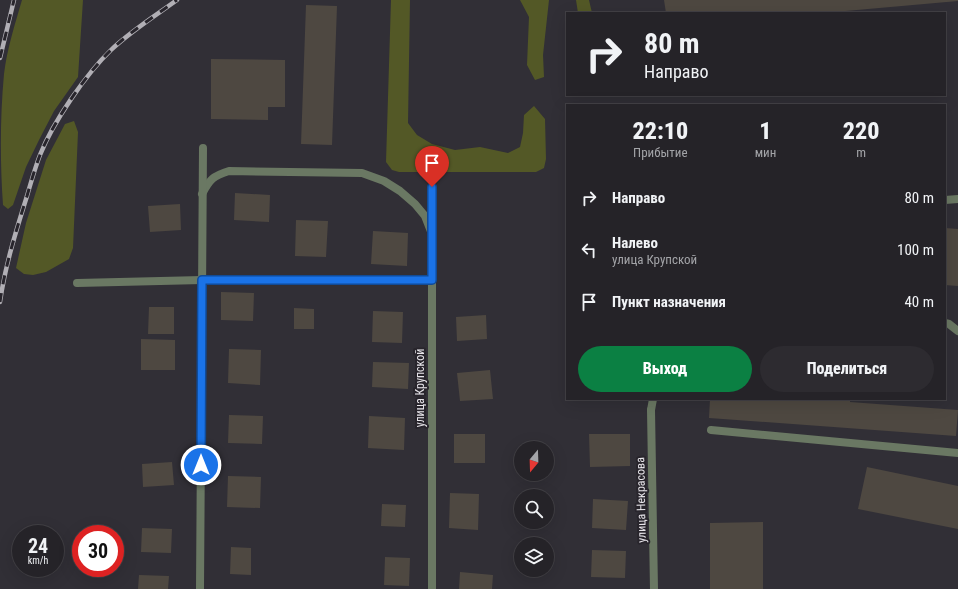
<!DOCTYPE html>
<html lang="ru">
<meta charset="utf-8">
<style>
:root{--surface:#252328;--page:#2d2b30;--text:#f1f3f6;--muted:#a3a4a8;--line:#424045;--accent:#0b8043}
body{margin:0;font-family:"Roboto Condensed",sans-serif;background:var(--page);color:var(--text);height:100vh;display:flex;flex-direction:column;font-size:15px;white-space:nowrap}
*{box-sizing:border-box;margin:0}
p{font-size:13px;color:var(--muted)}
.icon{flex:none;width:22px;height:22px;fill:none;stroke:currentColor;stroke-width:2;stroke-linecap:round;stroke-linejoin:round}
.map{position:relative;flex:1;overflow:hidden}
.sheet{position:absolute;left:566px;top:104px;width:380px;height:296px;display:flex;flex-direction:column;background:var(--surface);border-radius:0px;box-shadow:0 4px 16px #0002,0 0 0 1px var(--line)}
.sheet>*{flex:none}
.top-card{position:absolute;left:566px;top:12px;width:380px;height:84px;border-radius:0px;box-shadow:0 4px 16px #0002,0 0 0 1px var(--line);background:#252328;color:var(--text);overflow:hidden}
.needle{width:26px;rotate:199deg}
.buttons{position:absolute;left:514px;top:441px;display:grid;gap:8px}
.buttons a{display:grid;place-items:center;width:40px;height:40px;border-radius:50%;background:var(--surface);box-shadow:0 4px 16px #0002,0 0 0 1px var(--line);font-size:20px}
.speed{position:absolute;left:12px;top:525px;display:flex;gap:8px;font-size:20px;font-weight:700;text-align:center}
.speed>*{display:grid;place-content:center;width:52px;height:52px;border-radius:50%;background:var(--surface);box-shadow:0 4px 16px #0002,0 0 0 1px var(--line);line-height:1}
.speed small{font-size:10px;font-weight:400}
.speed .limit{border:6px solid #d22;background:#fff;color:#111}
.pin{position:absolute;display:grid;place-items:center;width:34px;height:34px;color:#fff;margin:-41px -17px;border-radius:50% 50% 50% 0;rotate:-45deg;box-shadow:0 0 4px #0007}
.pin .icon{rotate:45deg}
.me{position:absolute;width:44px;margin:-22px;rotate:0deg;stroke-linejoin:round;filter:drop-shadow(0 0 3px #0008)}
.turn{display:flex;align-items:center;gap:14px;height:84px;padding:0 12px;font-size:18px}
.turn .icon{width:52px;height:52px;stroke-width:2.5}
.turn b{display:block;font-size:28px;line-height:34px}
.eta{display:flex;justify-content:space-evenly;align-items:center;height:68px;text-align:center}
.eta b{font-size:24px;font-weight:800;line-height:28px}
.primary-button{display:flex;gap:8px;margin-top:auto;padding:8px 12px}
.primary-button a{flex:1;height:46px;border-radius:24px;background:var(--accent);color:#fff;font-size:16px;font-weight:800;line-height:46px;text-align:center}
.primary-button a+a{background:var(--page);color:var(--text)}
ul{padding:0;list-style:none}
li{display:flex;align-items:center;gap:12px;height:52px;padding:0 12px}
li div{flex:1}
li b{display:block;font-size:15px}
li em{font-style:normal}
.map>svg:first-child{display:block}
</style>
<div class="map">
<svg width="958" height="589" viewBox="0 0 958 589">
<rect width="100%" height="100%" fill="#312f36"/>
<path fill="#535826" d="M22,0h61l-5,77 -24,34 -15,29 -13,27 -13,38 -5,4 -5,-4c-3,-43 -3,-88 1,-131 3,-25 11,-50 18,-74z
M391,0h19l-2,123 9,12 15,9 23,6 25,-3 28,6 12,-6 3,-14 1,-18 10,-9 11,13 1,40 -2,9 -8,4h-137l-7,-2 -6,-8z
M520,0h29l-6,55 1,22 -9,3 -8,-15 2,-48z
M576,0h13l3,13h-14z
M74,121l4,11 -5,116 -4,11 -23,13 -13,3 -9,-1 -8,-6 10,-45 20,-63 19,-36z"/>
<path fill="#4e4841" d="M664,0h294v1l-135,12h-157z
M306,5l31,1 -5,139 -31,-1z
M211,59l74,1v47h-17v13l-57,-1z
M235,193l35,2 -1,27 -35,-2z
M180,204l1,26 -31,2 -2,-26z
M296,220l32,1 -2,36 -31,-1z
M945,228l13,1v57l-13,-1z
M373,231l35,2 -1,33 -36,-2z
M221,292l33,1 -1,28 -32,-1z
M149,307h25v27h-26z
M294,308l20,1v20h-20z
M373,311l30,1 -1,31 -30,-1z
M486,315l1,24 -30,2 -1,-24z
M141,339l34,1v30h-34z
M229,349l32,1 -1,35 -32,-2z
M373,362l36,1 -1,26 -36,-2z
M490,370l3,29 -33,2 -3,-28z
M710,399h140v3l108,8 -2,26 -247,-18z
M229,415l34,1 -1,28 -34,-1z
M369,416l36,2 -1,32 -36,-2z
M454,434h31v29h-31z
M589,434h41v32l-40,1z
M172,462l2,23 -31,2 -1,-23z
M867,467l91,19v43l-100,-20z
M228,476l33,1 -1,31 -33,-1z
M450,493l29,1 -1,36 -29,-2z
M593,499l35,2 -2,29 -34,-2z
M382,504l24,1 -1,22 -24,-1z
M763,522v67h-53v-66z
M142,528l30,1 -1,24 -30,-1z
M231,547l20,1v27l-21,-1z
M592,550l34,1 -1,27 -34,-1z
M385,557l25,1 -1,28 -25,-1z
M460,572l33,3 -1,14h-33z
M139,575l30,1 -1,13h-30z"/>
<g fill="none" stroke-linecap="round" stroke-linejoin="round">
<path stroke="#6a7863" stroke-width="8" d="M202,194c8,-15 11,-18 27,-23l133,2 22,8 16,10 15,13 10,12 7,18
M945,200l13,-1
M77,283l125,-3h230
M945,323l4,1 9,7
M651,410l2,-11
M711,430l247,23"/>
<path stroke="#6a7863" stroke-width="8" d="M432,187v402
M651,410l3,179
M200,589l3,-441"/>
<g stroke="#b1afb5" stroke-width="4.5">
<path id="rail" d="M0,58l14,-58
M0,302c5,-36 16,-71 27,-106 4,-14 8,-28 13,-41 13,-33 46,-81 71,-105 20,-19 44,-34 66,-50"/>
</g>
<use href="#rail" stroke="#28252c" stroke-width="3" stroke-dasharray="9" stroke-linecap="butt"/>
</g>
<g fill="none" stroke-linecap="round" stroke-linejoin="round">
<g stroke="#114b97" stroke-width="10">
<path id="route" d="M201,465l1,-185h230v-93"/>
</g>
<use href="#route" stroke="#1a73e8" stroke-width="7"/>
</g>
<g text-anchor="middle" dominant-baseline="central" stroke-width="4" stroke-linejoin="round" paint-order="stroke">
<g font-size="12" fill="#e8e6eb" stroke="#28252c">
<text transform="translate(420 388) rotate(-90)">улица Крупской</text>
<text transform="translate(641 500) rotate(-91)">улица Некрасова</text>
</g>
</g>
</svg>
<div class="buttons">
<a><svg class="needle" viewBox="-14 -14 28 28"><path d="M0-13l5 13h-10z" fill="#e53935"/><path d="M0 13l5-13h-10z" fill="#a3a4a8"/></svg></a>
<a><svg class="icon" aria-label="search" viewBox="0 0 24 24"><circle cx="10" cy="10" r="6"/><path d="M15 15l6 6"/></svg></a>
<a><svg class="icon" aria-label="layers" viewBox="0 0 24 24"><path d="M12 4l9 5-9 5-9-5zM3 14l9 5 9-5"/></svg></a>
</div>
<div class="speed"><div>24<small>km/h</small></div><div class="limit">30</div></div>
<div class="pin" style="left:432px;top:187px;background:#d93025"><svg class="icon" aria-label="arrive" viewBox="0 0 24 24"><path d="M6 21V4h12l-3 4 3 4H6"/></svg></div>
<svg class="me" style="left:201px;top:465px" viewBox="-20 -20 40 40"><circle r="17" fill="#1a73e8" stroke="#fff" stroke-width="3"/><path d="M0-11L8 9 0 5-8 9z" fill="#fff"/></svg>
<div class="top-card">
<div class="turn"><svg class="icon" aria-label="right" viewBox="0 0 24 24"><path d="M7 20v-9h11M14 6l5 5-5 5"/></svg><div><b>80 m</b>Направо</div></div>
</div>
<section class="sheet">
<div class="eta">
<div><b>22:10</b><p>Прибытие</p></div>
<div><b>1</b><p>мин</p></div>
<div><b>220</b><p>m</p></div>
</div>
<ul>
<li><svg class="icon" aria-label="right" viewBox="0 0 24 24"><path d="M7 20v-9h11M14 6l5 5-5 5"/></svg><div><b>Направо</b></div><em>80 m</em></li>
<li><svg class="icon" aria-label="left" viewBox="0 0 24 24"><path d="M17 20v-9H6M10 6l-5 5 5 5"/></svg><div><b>Налево</b><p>улица Крупской</p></div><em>100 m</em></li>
<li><svg class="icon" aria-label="arrive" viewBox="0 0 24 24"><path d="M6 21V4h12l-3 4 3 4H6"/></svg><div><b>Пункт назначения</b></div><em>40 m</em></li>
</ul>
<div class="primary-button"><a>Выход</a><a>Поделиться</a></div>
</section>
</div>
